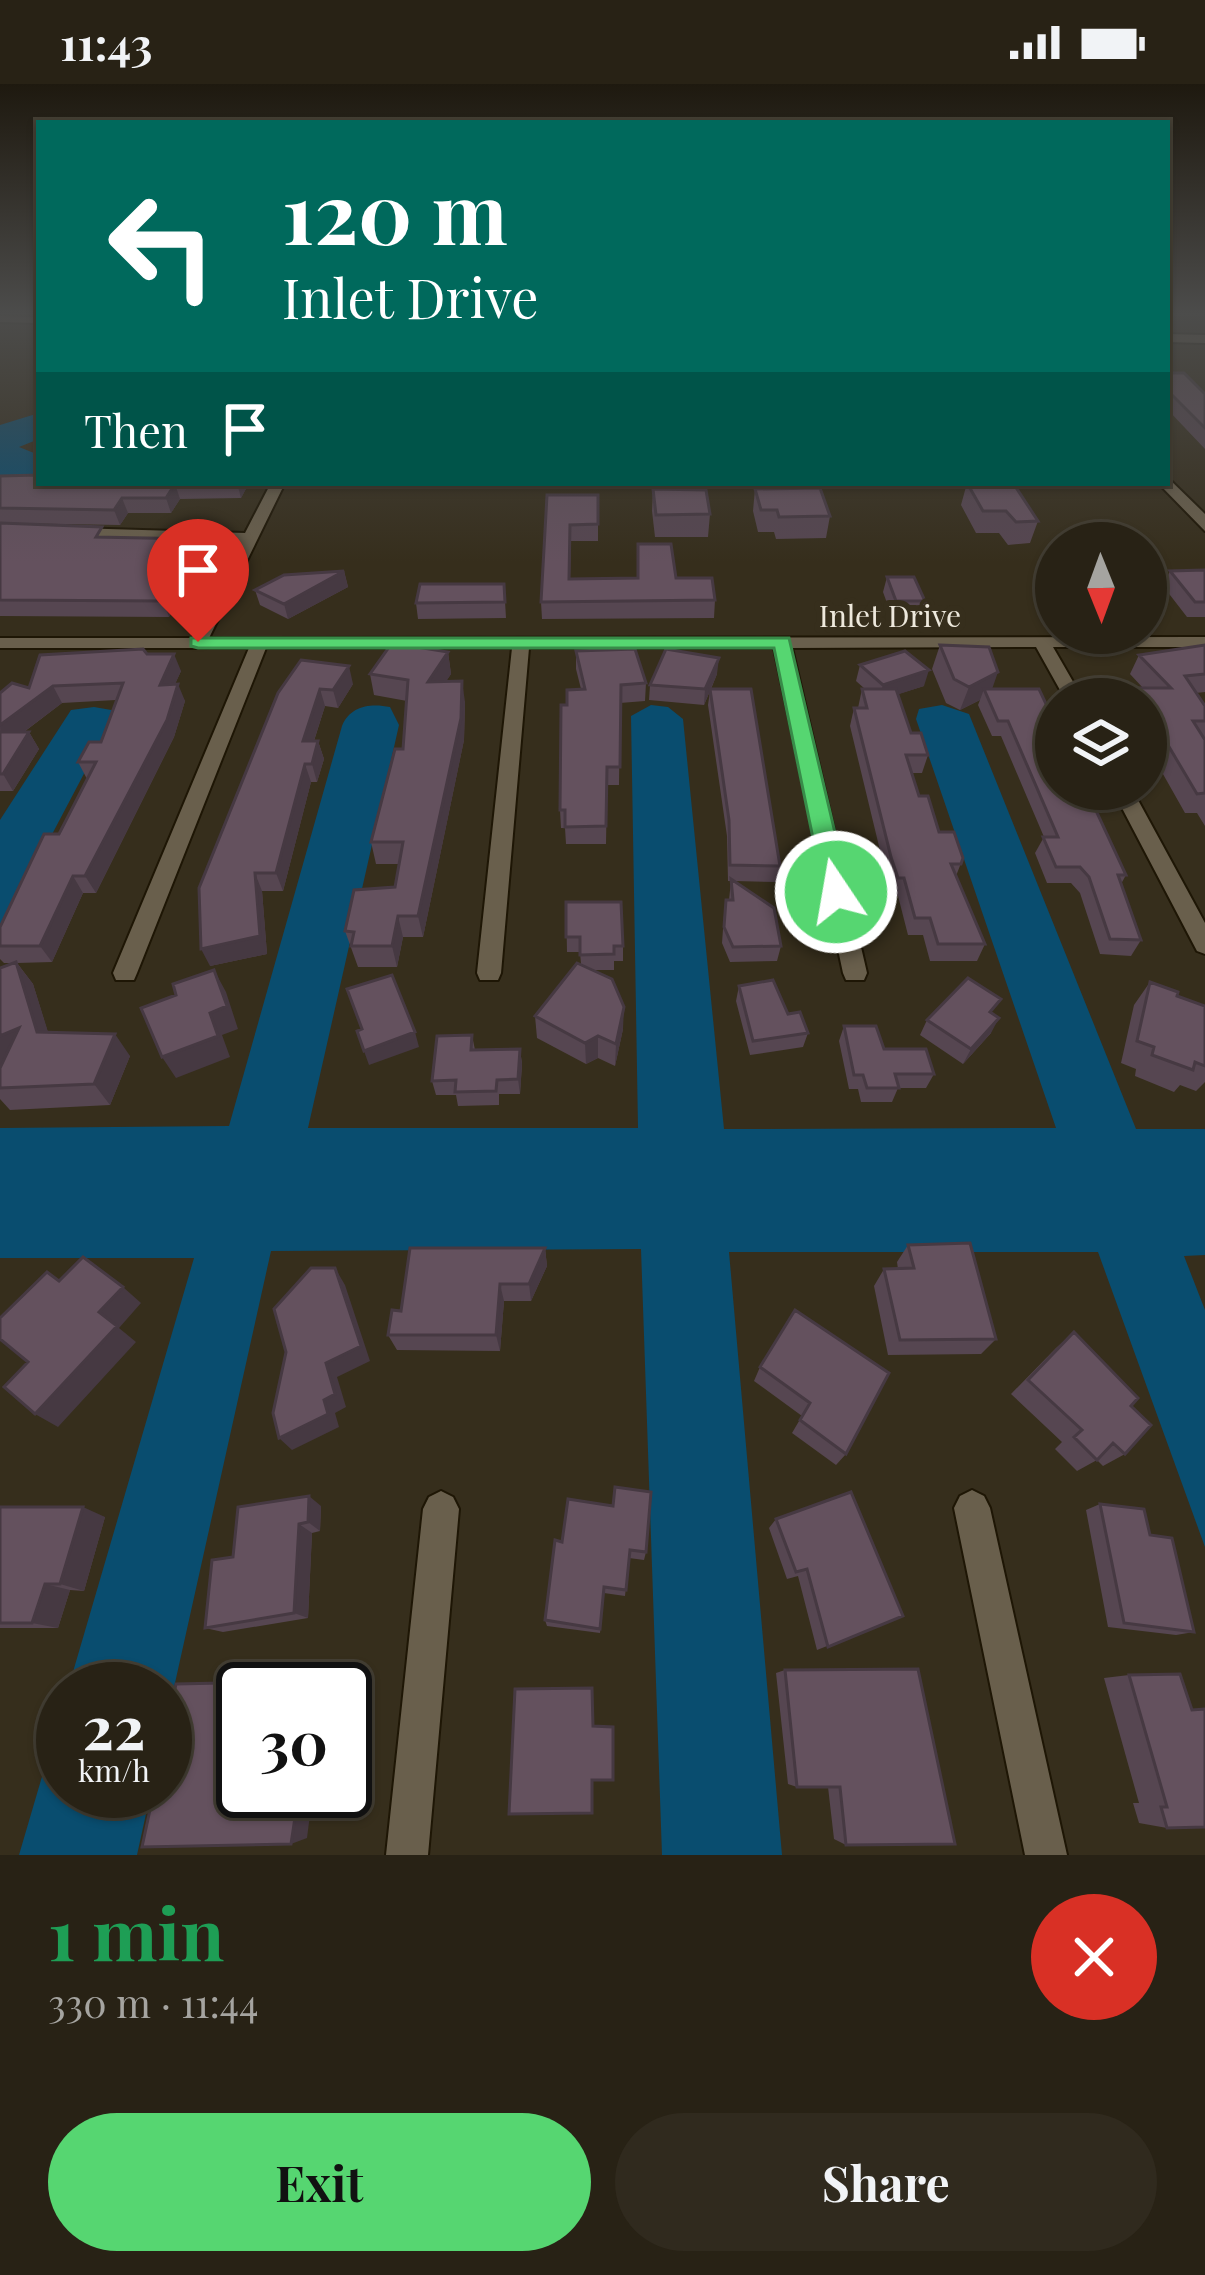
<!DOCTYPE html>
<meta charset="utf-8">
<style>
:root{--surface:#282215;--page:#302a1e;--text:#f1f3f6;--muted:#a5a4a0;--line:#443f34;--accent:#56d671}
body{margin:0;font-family:"Playfair Display",serif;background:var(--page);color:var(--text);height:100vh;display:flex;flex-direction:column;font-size:45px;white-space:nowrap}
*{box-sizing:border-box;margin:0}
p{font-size:39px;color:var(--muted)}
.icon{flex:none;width:66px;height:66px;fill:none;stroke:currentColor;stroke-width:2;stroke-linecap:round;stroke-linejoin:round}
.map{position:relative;height:1771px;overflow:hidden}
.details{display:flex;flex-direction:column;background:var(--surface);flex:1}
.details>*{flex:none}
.banner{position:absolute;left:36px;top:36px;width:1134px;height:366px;border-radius:0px;box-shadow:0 3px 9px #0004,0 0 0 3px var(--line);background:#00695c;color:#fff;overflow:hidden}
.needle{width:78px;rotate:179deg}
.buttons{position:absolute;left:1035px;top:438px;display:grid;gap:24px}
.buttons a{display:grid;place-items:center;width:132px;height:132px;border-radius:50%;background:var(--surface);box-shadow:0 3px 9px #0004,0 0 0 3px var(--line);font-size:60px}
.speed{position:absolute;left:36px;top:1578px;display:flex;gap:24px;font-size:60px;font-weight:700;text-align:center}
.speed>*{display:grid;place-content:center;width:156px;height:156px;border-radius:50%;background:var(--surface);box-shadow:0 3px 9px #0004,0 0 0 3px var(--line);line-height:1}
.speed small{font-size:30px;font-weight:400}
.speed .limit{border:6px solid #111;border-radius:18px;background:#fff;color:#111}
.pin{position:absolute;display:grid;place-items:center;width:102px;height:102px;color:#fff;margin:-123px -51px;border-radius:50% 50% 50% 0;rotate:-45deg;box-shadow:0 0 12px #0007}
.pin .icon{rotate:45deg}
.me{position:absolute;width:132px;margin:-66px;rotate:348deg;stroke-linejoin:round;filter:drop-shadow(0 0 9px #0008)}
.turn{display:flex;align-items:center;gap:42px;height:252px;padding:0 48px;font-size:54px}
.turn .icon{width:156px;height:156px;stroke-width:2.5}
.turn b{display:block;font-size:84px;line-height:102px}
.then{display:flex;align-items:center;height:114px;padding:0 48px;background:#0003;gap:24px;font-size:45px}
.round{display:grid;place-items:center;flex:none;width:126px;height:126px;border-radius:63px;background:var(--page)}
.overview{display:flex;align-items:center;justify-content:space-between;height:204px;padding:0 48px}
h1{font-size:72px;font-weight:700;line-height:90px;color:#1e9e55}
.action{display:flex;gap:24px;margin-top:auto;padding:24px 48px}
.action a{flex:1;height:138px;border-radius:72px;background:var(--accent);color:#111;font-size:48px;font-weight:700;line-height:138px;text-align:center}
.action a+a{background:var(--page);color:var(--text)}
.status{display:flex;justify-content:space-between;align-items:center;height:84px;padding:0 60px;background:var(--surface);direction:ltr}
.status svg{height:33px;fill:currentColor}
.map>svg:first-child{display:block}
</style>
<div class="status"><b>11:43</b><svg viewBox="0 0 49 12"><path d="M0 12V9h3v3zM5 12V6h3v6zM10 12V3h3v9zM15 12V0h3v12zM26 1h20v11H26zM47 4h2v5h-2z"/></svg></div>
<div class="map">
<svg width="1205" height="1771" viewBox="0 0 1205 1771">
<rect width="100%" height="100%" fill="#362e1c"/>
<path fill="#094d6f" d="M39,329v26l-20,8 20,8v26l-39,-4v-52z
M651,621l17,2 15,12 41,410 332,-1 -140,-409 3,-10 23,-4 27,9 167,415h69v126l-21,1 21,54v237l-107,-295h-369l53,603h-120l-21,-606 -370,2 -106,477v-39h-97l126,-431h-194v-130l229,-2 113,-400c8,-20 28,-23 48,-19l9,18 -91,403h330l-7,-412z
M94,623l23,4 -117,222v-113l71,-110z
M63,1621v86h88l-14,64h-118z"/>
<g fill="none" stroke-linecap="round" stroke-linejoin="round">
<g stroke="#1e1605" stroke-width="4">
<path id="minor" d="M0,232l39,1v6l-39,-1z
M271,399h14l-76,155 996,-1v10h-152l30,52h-18l-29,-52 -244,1 75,325 -3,7h-18l-3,-7 -69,-325h-245l-28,325 -3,7h-18l-3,-7 35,-325h-246l-129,325 -3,7h-18l-3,-7 136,-325h-249v-10h192l47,-97 -165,-5 -7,-4 7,-4 171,5z
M1112,705h20l73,134v31l-8,-3z
M972,1406l12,6 6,12 77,347h-42l-71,-347 6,-12z
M441,1407l12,6 6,12 -31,346h-42l37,-346 6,-12z"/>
</g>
<g stroke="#1e1605" stroke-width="4">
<path id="tertiary" d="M1167,250l38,1v8l-38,-1z
M1167,393l38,37v17l-44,-45z"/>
</g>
<use href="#minor" fill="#695f4c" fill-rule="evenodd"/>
<use href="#tertiary" fill="#695f4c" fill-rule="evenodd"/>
</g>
<path fill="#564651" d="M1167,289l38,21v55l-38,-40z
M0,392l39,7h210l-8,15 -61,1 -9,14h-43l-8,12 -120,-2z
M967,399l71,38 -8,22 -22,2 -9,-12h-23l-15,-28z
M653,405l57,25 -2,23h-53l-3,-26z
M755,405l75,27 -4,22 -50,1 -2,-7h-16l-5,-21z
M547,411h51v46h-27l-1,38 106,-1 39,22 -1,18 -172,1 -1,-17z
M0,439l107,14 88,2 5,16 -31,62 -169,-1z
M1205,486v47h-18l-24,-31 7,-15z
M344,487l4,16 -60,32 -28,-14 -5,-15z
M887,493l38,24 -4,16h-29l-9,-25z
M504,500l2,34 -88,1 -2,-16z
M940,561l52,44 134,186 -5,9 20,56 -10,16 -31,-2 -20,-61 -9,-10h-24l-12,-30 9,-16 -43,-101h-9l-14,-31 2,-5 -20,10 -14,-7 -14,-34z
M1205,561v47l-9,1 9,13v120l-8,-13h-12l-39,-69v-45h-15l6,-11h6l-13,-14 9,-19z
M576,567l70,32 -1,18 -25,2 -1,82h-12l-1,59h-40l-1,-16h-4l-1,-18 7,-105 14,-16 -5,-20z
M448,568l3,22 -5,7 19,21 -1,38 -41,197h-20l-6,30h-39l-13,-36 50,-44 4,-23h-23l-5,-22 32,-93 4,-48 -33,-6 -4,-21z
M147,570l34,17 -6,13 10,17 -11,36 -78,156h-13l-31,69 -35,1 16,21 15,49 82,23 -20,49 -100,5 -10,-11v-31l12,-105h-8l-4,-4v-32l59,-93 28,-55 -9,-17 23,-20 15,-42 -54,3 -38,29h5l10,17 -26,42h-13v-98l29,-5z
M860,581l64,21 -26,8 13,39 17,22 -6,18h-10l7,23 20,36 24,26 -7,18 29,68 -8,17h-47l-7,-26h-15l-10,-39h-7l-41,-170 4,-18h4l4,-19h3l-9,-8z
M717,590l-6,15 69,177 -3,16 -43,-1 47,65 -4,15 -47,1 -8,-19 2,-28 2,-15h3l2,-19h-3l-1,-45 -19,-131 2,-14 -6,14 -55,-5 1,-15z
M353,600l-15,24 -13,-2 -11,35h4l6,18 -7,23h-6l-28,109h-21l5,63 -57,12 68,-273z
M566,818l57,44v15h-9v9h-21l30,59 -8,37 -17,-8 -12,6 -49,-26 -2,-22 46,-52 -1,-12h-13z
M1150,898l27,14 28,10v76l-9,9 -16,-6 -6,7 -39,-16 1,-7 -15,-6 13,-58z
M739,902l49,28 20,19 -5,14 -53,8 -14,-54z
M993,930l-2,19 -28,31 -43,-29 7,-15z
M844,942l40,23 50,25 -8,14h-28l-6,14h-31l-3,-13h-9l-10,-48z
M472,951l3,15 45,-1 2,15 -2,30h-21v11l-41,1 -2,-11h-20l-4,-14z
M908,1161l88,94 -15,15 -93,1 -14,-69 10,-17h14l-1,-7z
M545,1164l2,18 -16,35h-27l-4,50 -103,-1 -9,-15 13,-24z
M795,1226l51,144 -10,11 -44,-32 10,-17 -48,-35 6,-14z
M1074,1248l57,74 -6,48 -22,12 -6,-6 -20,11 -22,-22 7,-7 -51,-48 45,-46z
M1100,1420l50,31 44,97 -18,3 -68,-8 -22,-117z
M321,1422l-1,25 -8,2 -4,85 -85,14 -18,-4 28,-71z
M0,1423l105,10 -21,74 -14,-1 -12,38h-58z
M776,1435l127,97 -86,34 -19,-74 -11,3 -18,-51z
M555,1456l91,12 -2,8 -15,-2 -4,38 -21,-3 -4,40 -53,-7 -2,-6z
M918,1585l-72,176 -12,-6 -6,-52h-31l-9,-3 -12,-111 9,-3z
M1129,1591l63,35 -25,118 -28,-5 -6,-20h6l-35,-125z"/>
<path fill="#463942" d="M237,399h12l-8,15z
M175,400l5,15 -9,14 -5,-15z
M122,414l6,15 -8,12 -6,-15z
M195,455l5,16 -31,62 -6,-16z
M344,487l4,16 -60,32 -4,-15z
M448,568l3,22 -19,30 -4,-22z
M174,570l7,17 -14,31 -7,-17z
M719,574l-2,16 -13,31 1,-16z
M349,582l4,18 -15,24 -5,-18z
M929,586l-5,16 -46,15 5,-16z
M998,588l-8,23 -6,-6 -4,11 -20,10 9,-23z
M462,597l3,21 -1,38 -41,197 -5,-21z
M178,600l7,17 -11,36 -78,156 -11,-17z
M53,602l9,17 -61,46 -1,-24z
M320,605l5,17 -17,53 -5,-18z
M29,648l10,17 -26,42 -10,-17z
M318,657l6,18 -7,23 -5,-18z
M305,680l6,18 -28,109 -7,-18z
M255,789l7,18 5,63 -57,12 -9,-17z
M73,792l10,17 -31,69 -12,-16z
M398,832l5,21 -6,30 -5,-21z
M16,878l17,22 22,70 -18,-22z
M214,886l12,22 12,37 -16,6 8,22 -54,21 -14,-21 48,-44z
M624,923l-1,22 -8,37 1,-22z
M999,934l-8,15 -28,31 8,-15z
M19,944l19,22 -38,16v-30z
M415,948l4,15 -50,18 -5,-14z
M115,950l15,22 -20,49 -16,-21z
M598,952v22l-12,6 -1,-21z
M520,965l2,15 -2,30 -2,-15z
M545,1164l2,18 -16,35 -2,-17z
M335,1184l10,17 25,76 -33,16 9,30 -11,6 4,14 -47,23 -13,-12 45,-38z
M500,1200l4,17 -4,50 -4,-16z
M123,1203l18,16 -22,25 17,14 -78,85 -23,-13 64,-102z
M309,1412l12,10 -1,25 -12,-9z
M83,1423l22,10 -21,74 -24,-7z
M299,1440l13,9 -4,85 -14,-5z
M45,1500l25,6 -12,38 -26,-5z
M314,1597l14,3 -1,5h-14z
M299,1707h14l-6,47 -16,6z"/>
<path fill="#64515e" stroke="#463942" stroke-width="3" d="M1167,289h17l21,21v34l-38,-38z
M39,391v8h198l-62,1 -9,14h-44l-8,12 -114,-2v-32z
M967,399h46l25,38 -22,1 -10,-11h-23z
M820,404l10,28 -51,1 -2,-7h-16l-6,-21z
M653,405l53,1 4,24 -54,1z
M547,411h51v29l-28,1 -1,54 69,-1v-34h33l5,34h36l3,22 -174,2z
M0,439l102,4 -6,10 99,2 -32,62 -163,-1z
M1205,486v32h-10l-25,-31z
M344,487l-60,33 -29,-14 29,-15z
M887,493h27l11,24h-29z
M420,500h84l1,18 -89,1z
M392,559l56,9 -20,30 34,-1 -1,37 -43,198h-20l-6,30h-41l3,-14 -9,-1 9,-41 41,-3 8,-45h-32l24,-93h8l5,-69 -38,-6z
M940,561l49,2 9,25 -29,15 -15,-8z
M1205,561v29l-20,2 20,30v15h-12l12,19v53l-8,1 -32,-54 -19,-36v-5h-3l-6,-11h34l-32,-33z
M143,565l4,5h27l-14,31 18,-1 -11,36 -82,156h-12l-33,70h-40v-19l44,-93h15l37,-72h-18l11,-20h12l22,-59 -70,3 -53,39v-32l12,-10 17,5 11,-33z
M635,565l11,34 -25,2 -1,82h-13l-1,59 -41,1v-17h-5l1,-105h6v-15l18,-1 -9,-38z
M666,565l53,9 -14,31 -55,-4z
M905,567l24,19 -46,15 -23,-20z
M301,576l48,6 -16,24 -13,-1 -17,52h15l-6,23h-7l-29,109h-21l5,63 -59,13 -2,-61 79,-195z
M710,605h41l29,177 -50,-1 -1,-45z
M862,605h34l15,44h10l7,22h-22l13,41h9l11,36h15l9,26 -2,6h-10l34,80h-47l-8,-26h-15l-11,-40h-6l-7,-21 -37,-149h13z
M984,605h55l17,36v64h30l40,86h-8l23,65 -31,-1 -21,-62 -9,-10h-24l-13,-30h15l-50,-116h-10z
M0,648h29l-26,42h-3z
M731,795l43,29 7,38 -48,1 -9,-20 2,-27h7z
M566,818h55l2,44h-9v8l-34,1v-18h-14z
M16,878l21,70 78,2 -21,50 -94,4v-20l19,-40 -19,8v-68z
M577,879l35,16 12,28 -8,37 -18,-8 -13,7 -50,-27z
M214,886l13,36 -17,7 8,23 -56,21 -21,-49 35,-13 -3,-11z
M392,891l23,57 -51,19 -7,-20 5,-2 -15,-40z
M968,894l33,21 -11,13 9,6 -28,31 -44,-29z
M773,896l15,34 12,-2 8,21 -55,8 -14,-55z
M1150,898l28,10 -1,4 28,10v60l-10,-4 -2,8 -41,-15 2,-8 -17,-6z
M844,942h32l8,23h42l8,25h-39l4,14h-32l-4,-13h-9z
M472,951l-1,15 49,-1 -2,30 -21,1 -1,11 -41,1 1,-12 -24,1 5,-45z
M970,1159l26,96 -96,1 -16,-71 30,-1 -6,-23z
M410,1164h135l-16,36h-29l-4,51h-108l4,-25 9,1z
M83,1173l40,30 -24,25 18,14 -82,88 -31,-27 24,-25 -28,-23v-21l47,-46 12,9z
M311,1184h24l26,78 -35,17 9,31 -11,6 4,14 -49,24 -6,-25 13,-61 -12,-43z
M795,1226l94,63 -43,81 -46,-34 10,-17 -50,-36z
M1074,1248l64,66 -7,8 20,19 -26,29 -12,-11 -16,17 -23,-23 8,-7 -54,-50z
M615,1403l36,5 -5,60 -16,-2 -4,40 -22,-3 -4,42 -55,-9 10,-80 7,2 6,-43 45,7z
M851,1408l52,124 -75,31 -21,-78 -11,3 -20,-53z
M309,1412l-1,26 -9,2 -5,89 -89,15 7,-68 21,-3 5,-50z
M1100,1420l44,5 6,26 22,3 22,94 -70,-9z
M0,1423h83l-23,77h-15l-13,39h-32z
M918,1585l37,175 -109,1 -6,-58h-43l-12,-117z
M1180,1590l12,36 13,-1v118l-38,1 -6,-21h6l-38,-132z
M314,1597l-1,8h-70v102h56l-8,53 -149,3 12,-56h11v-53l11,-54z
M592,1604l1,38 20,1v53h-21v33l-83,1 6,-125z"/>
<linearGradient id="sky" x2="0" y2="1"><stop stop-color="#1e190f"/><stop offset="0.48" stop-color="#4c4c4b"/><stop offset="1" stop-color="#4c4c4b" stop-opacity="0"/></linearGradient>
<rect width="1205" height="478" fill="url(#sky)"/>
<path fill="#56d671" stroke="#388b49" stroke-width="3" d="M191,554h598l60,254 -13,9 -12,-9 -50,-244h-576l-7,-2z"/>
<g text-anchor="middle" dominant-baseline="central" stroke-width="12" stroke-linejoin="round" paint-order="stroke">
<g font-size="30" fill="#ede8dc" stroke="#362e1c">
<text x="890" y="531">Inlet Drive</text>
</g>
</g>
</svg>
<div class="buttons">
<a><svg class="needle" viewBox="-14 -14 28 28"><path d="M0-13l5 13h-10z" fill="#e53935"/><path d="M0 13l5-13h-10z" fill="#a5a4a0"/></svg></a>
<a><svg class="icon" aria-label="layers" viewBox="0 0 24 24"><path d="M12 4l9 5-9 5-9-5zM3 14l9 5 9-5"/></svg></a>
</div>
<div class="speed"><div>22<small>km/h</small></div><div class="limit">30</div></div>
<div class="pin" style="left:198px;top:558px;background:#d93025"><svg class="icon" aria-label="arrive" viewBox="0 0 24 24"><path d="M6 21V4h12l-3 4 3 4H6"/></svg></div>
<svg class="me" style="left:836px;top:808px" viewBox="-20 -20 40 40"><circle r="17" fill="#56d671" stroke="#fff" stroke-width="3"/><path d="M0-11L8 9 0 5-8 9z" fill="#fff"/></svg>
<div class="banner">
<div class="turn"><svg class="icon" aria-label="left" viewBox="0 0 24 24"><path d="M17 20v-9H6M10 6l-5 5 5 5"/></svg><div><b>120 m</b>Inlet Drive</div></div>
<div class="then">Then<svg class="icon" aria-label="arrive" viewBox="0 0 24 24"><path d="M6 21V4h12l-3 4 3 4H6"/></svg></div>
</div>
</div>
<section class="details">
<div class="overview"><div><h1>1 min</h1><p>330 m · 11:44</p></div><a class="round" style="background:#d93025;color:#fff"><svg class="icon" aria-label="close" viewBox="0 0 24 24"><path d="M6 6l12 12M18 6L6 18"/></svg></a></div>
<div class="action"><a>Exit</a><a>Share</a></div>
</section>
